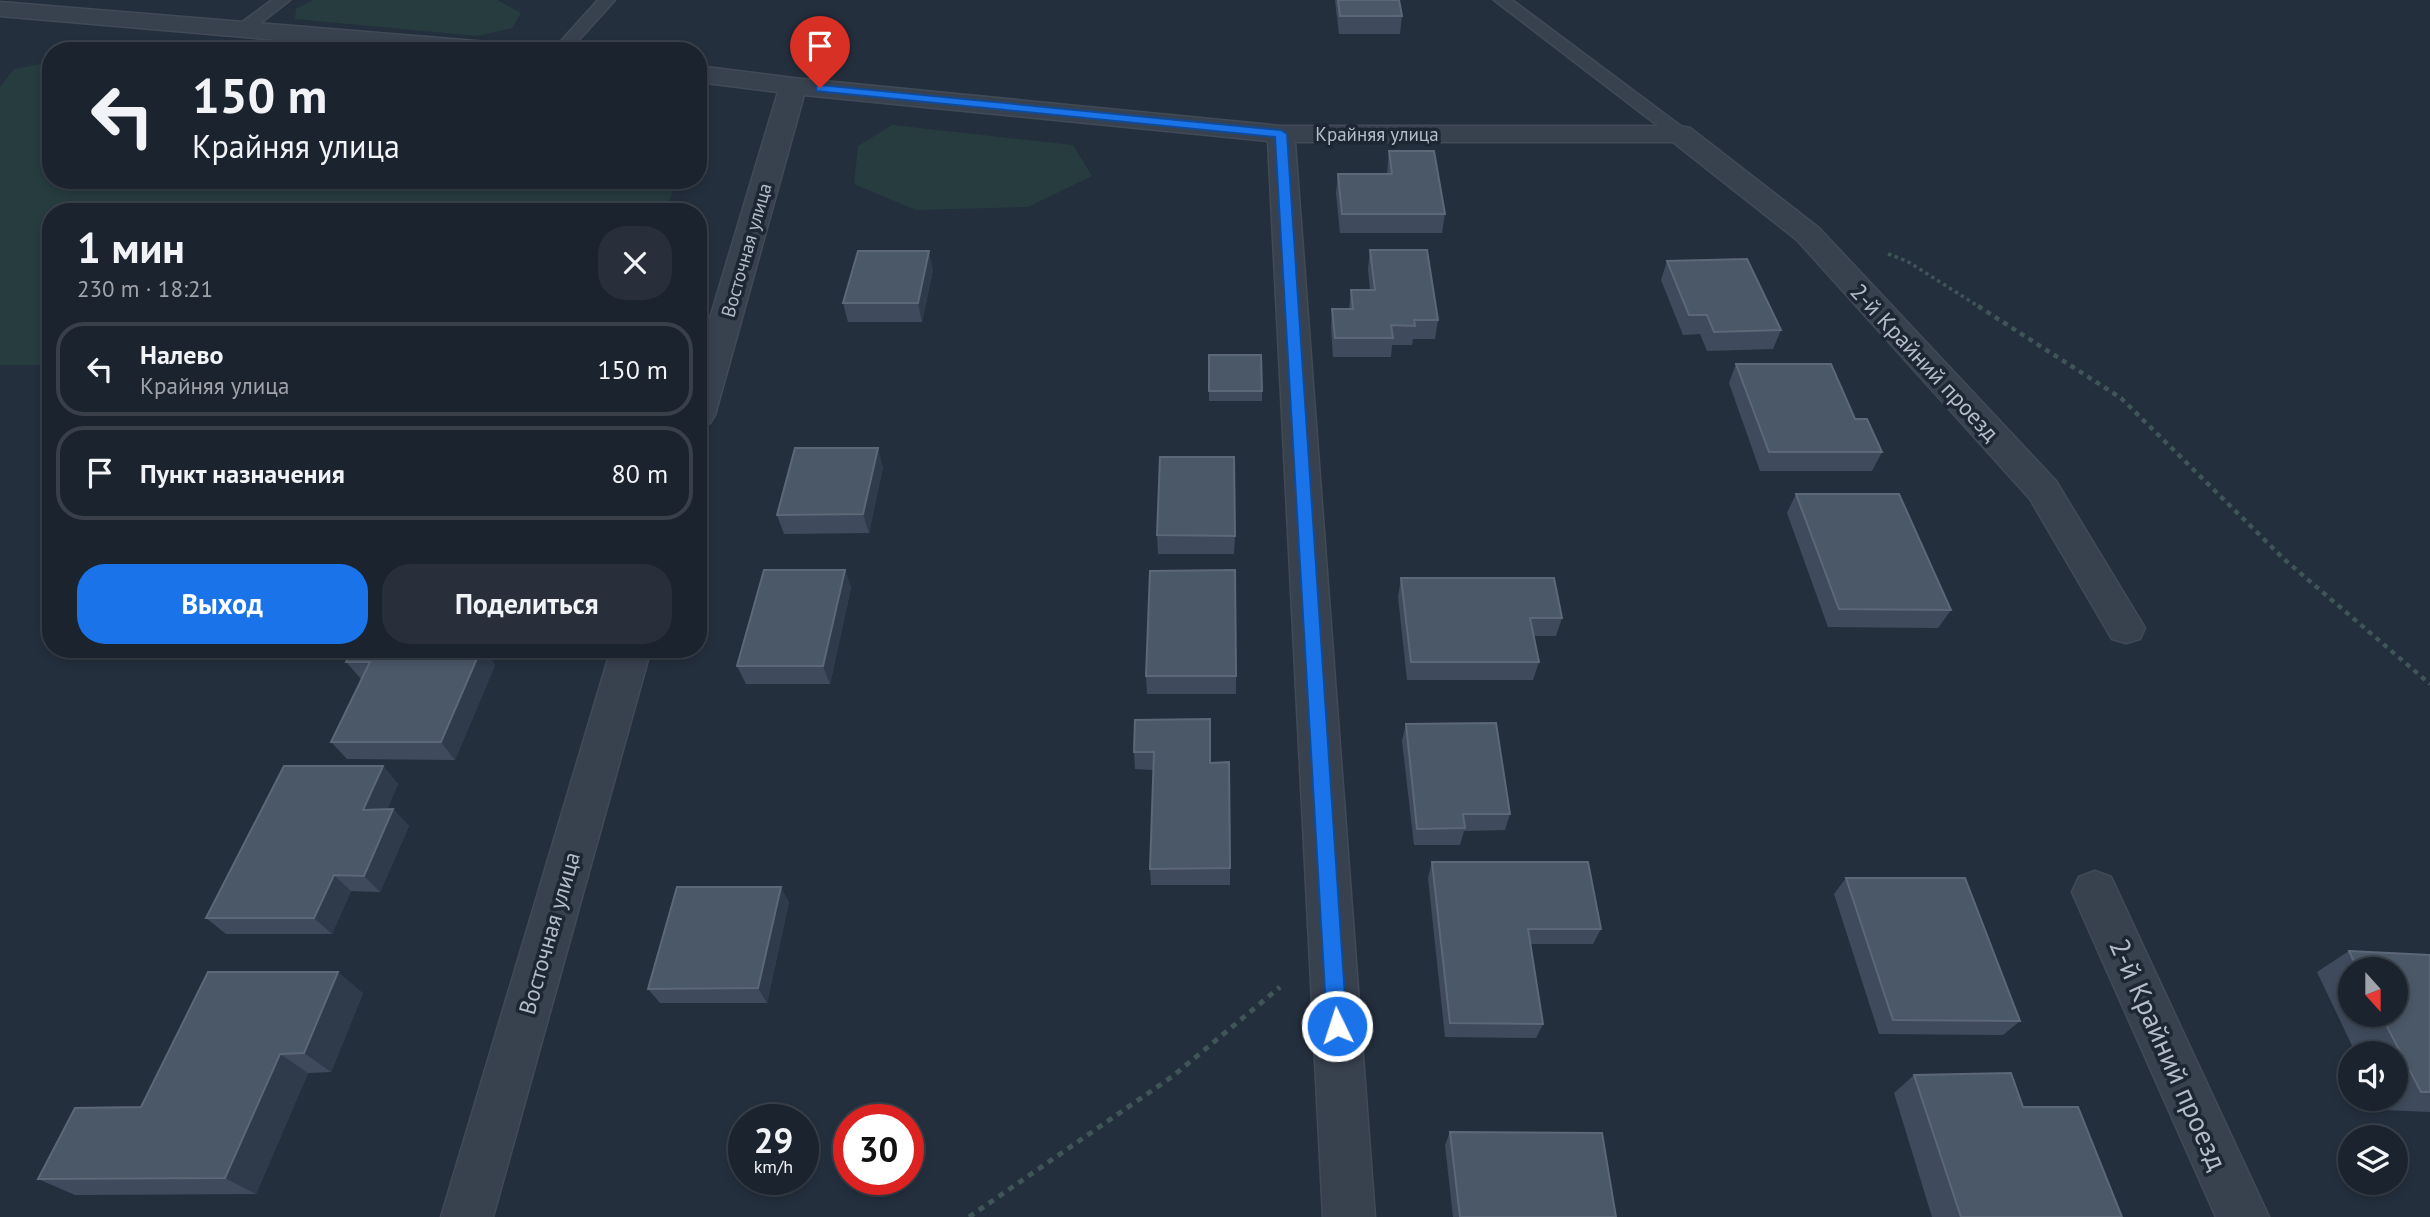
<!DOCTYPE html>
<html lang="ru">
<meta charset="utf-8">
<style>
:root{--surface:#1b232e;--page:#282f3a;--text:#f1f3f6;--muted:#a0a4aa;--line:#39404a;--accent:#1a73e8}
body{margin:0;font-family:"PT Sans",sans-serif;background:var(--page);color:var(--text);height:100vh;display:flex;flex-direction:column;font-size:26px;white-space:nowrap}
*{box-sizing:border-box;margin:0}
p{font-size:23px;color:var(--muted)}
.icon{flex:none;width:38px;height:38px;fill:none;stroke:currentColor;stroke-width:2;stroke-linecap:round;stroke-linejoin:round}
.map{position:relative;flex:1;overflow:hidden}
.panel{position:absolute;left:42px;top:203px;width:665px;height:455px;display:flex;flex-direction:column;background:var(--surface);border-radius:28px;box-shadow:0 4px 10px #0003,0 0 0 2px var(--line)}
.panel>*{flex:none}
.banner{position:absolute;left:42px;top:42px;width:665px;height:147px;border-radius:28px;box-shadow:0 4px 10px #0003,0 0 0 2px var(--line);background:#1b232e;color:var(--text);overflow:hidden}
.needle{width:46px;rotate:159deg}
.fabs{position:absolute;left:2338px;top:957px;display:grid;gap:14px}
.fabs a{display:grid;place-items:center;width:70px;height:70px;border-radius:50%;background:var(--surface);box-shadow:0 4px 10px #0003,0 0 0 2px var(--line);font-size:35px}
.speed{position:absolute;left:728px;top:1104px;display:flex;gap:14px;font-size:35px;font-weight:700;text-align:center}
.speed>*{display:grid;place-content:center;width:91px;height:91px;border-radius:50%;background:var(--surface);box-shadow:0 4px 10px #0003,0 0 0 2px var(--line);line-height:1}
.speed small{font-size:18px;font-weight:400}
.speed .limit{border:10px solid #d22;background:#fff;color:#111}
.pin{position:absolute;display:grid;place-items:center;width:60px;height:60px;color:#fff;margin:-72px -30px;border-radius:50% 50% 50% 0;rotate:-45deg;box-shadow:0 0 7px #0007}
.pin .icon{rotate:45deg}
.me{position:absolute;width:77px;margin:-38px;rotate:356deg;stroke-linejoin:round;filter:drop-shadow(0 0 5px #0008)}
.turn{display:flex;align-items:center;gap:24px;height:147px;padding:0 35px;font-size:32px}
.turn .icon{width:91px;height:91px;stroke-width:2.5}
.turn b{display:block;font-size:49px;line-height:60px}
.round{display:grid;place-items:center;flex:none;width:74px;height:74px;border-radius:28px;background:var(--page)}
.headline{display:flex;align-items:center;justify-content:space-between;height:119px;padding:0 35px}
h1{font-size:42px;font-weight:700;line-height:52px}
.action{display:flex;gap:14px;margin-top:auto;padding:14px 35px}
.action a{flex:1;height:80px;border-radius:28px;background:var(--accent);color:#fff;font-size:28px;font-weight:700;line-height:80px;text-align:center}
.action a+a{background:var(--page);color:var(--text)}
ul{padding:0;list-style:none}
li{display:flex;align-items:center;gap:21px;height:94px;margin:0 14px 10px;padding:0 21px;border:4px solid var(--line);border-radius:28px}
li div{flex:1}
li b{display:block;font-size:26px}
li em{font-style:normal}
.map>svg:first-child{display:block}
</style>
<div class="map">
<svg width="2430" height="1217" viewBox="0 0 2430 1217">
<rect width="100%" height="100%" fill="#242f3e"/>
<path fill="#263c3f" d="M313,0h184l24,13 -9,15 -35,8 -182,-17 1,-10z
M51,62v118h627l-14,32h-613v153h-51v-278l14,-18z
M892,125l181,20 19,31 -64,31 -112,3 -62,-26 4,-38z"/>
<g fill="none" stroke-linecap="round" stroke-linejoin="round">
<g stroke="#414a57" stroke-width="3">
<path id="lane" d="M272,0h18l-41,32h-12l-2,-3 2,-3z
M598,0h17l-46,51h-17z
M1494,0h18l174,130 3,4 -3,4h-12z"/>
</g>
<g stroke="#414a57" stroke-width="3">
<path id="street" d="M0,2l500,41 9,3 4,5h-107l-406,-35z
M698,66l95,12 488,48h399l10,2 129,100 237,253 89,147 -5,11 -14,4 -14,-4 -82,-140 -233,-259 -124,-98h-378l80,1075h-52l-55,-1076 -464,-46 -89,320 -5,8 -12,4v-69l80,-266 -80,-10z
M611,649h40l-158,568h-52z
M2095,871l16,6 158,340h-53l-144,-325 7,-15z"/>
</g>
<path stroke="#3f5557" stroke-width="3.5" stroke-dasharray="3.5 3.5" stroke-linecap="butt" d="M1888,254l19,7 74,47"/>
<path stroke="#3f5557" stroke-width="4.5" stroke-dasharray="5 5" stroke-linecap="butt" d="M1978,306l143,92 164,162 145,124"/>
<path stroke="#3f5557" stroke-width="5" stroke-dasharray="6 6" stroke-linecap="butt" d="M969,1217l204,-141 107,-89"/>
<use href="#lane" fill="#38414e" fill-rule="evenodd"/>
<use href="#street" fill="#38414e" fill-rule="evenodd"/>
</g>
<path fill="#3f4b5c" fill-rule="evenodd" d="M1335,0h64l3,16 -2,18h-61z
M1389,151l56,63 -3,19h-102l-4,-40 2,-19h49z
M1370,250l68,70 -3,19h-22l-1,6h-20l-1,12h-58l-2,-29 1,-19h17l2,-19h19l-2,-21z
M1667,261l114,69 -8,19 -66,2 -7,-17 -17,1 -22,-55z
M933,270l-11,52h-74l-5,-19z
M1209,355l53,36v10h-53z
M1736,364l119,55 27,33 -10,19h-112l-31,-88z
M883,467l-14,66 -85,1 -7,-19z
M1796,494l155,116 -13,18 -110,-1 -41,-114z
M1157,535l78,1 -1,18h-76z
M845,570l6,18 -21,96h-84l-9,-18z
M1401,578l161,40 -6,18h-22l5,26 -6,18h-126l-9,-83z
M353,649h131l11,16 -40,95 -108,-1 -16,-17 31,-62 -16,-18z
M1146,676h90v18h-89z
M1135,720l75,43 20,105v17h-79l-1,-16 3,-99 -18,-1 -1,-17z
M1406,724l104,90 -5,16 -41,1 -4,14h-46l-12,-104z
M383,766l15,18 -11,25h6l16,17 -29,66 -29,-1 -19,43h-106l-20,-16z
M1432,862l169,67 -8,15h-63l13,80 -7,14 -91,-1 -17,-159z
M1846,878l174,143 -17,14 -124,-1 -45,-140z
M789,902l-22,101h-107l-12,-14z
M2349,951l81,4v157l-46,-2 -5,-11h17v-45h-40l-39,-82zM2350,970h46v45h-46z
M363,993l-32,79 -23,1 -52,121 -181,1 -37,-16z
M1914,1075l109,32 99,110h-190l-38,-124z
M1450,1132l166,85h-163l-8,-72z"/>
<path fill="#2f3b4b" d="M929,251l4,19 -11,52 -4,-19z
M878,448l5,19 -14,66 -6,-19z
M845,570l6,18 -21,96 -7,-18z
M481,649h3l11,16 -40,95 -14,-18z
M383,766l15,18 -18,43 -17,-17z
M393,809l16,17 -29,66 -16,-16z
M334,875l17,16 -19,43 -18,-16z
M781,887l8,15 -22,101 -9,-15z
M338,972l25,21 -32,79 -27,-19z
M280,1054l28,19 -52,121 -31,-16z"/>
<path fill="#4b5868" stroke="#5c6777" stroke-width="2" d="M1338,0h61l3,16h-62z
M1389,151h45l11,63h-103l-4,-40h54z
M1370,250h57l11,70h-24l1,6 -24,-1 2,13h-58l-3,-29h21l-2,-19h24z
M858,251h71l-11,52h-75z
M1747,259l34,71 -67,2 -7,-17h-18l-22,-54z
M1209,355h52l1,36h-53z
M1736,364h95l24,55h12l15,33h-113z
M795,448h83l-15,66 -86,1z
M1160,457h74l1,79 -78,-1z
M1796,494h103l52,116 -112,-1z
M764,570h81l-22,96h-86z
M1235,570l1,106h-90l4,-105z
M1401,578h153l8,40h-32l9,44h-128z
M353,649h128l-40,93h-110l39,-80h-24z
M1210,719v44l19,-1 1,106 -80,1 4,-117h-20l1,-32z
M1496,723l14,91h-47l2,14 -48,1 -11,-105z
M284,766h99l-20,44 30,-1 -29,67 -30,-1 -20,43h-108z
M1432,862h156l13,67h-73l15,95 -93,-1z
M1846,878h119l55,143 -127,-1z
M677,887h104l-23,101 -110,1z
M2349,951l81,4v137h-9l-40,-77h15v-45h-38z
M208,972h130l-34,81 -24,1 -55,124 -187,1 37,-71 66,-1z
M2011,1073l12,34h55l44,110h-161l-47,-142z
M1450,1132l152,1 14,84h-156z"/>
<path fill="#1a73e8" stroke="#114b97" stroke-width="2" d="M820,85l461,45 6,4 60,892 -3,7 -7,2 -7,-2 -3,-7 -52,-889 -459,-46v-5z"/>
<g text-anchor="middle" dominant-baseline="central" stroke-width="7" stroke-linejoin="round" paint-order="stroke">
<g font-size="19" fill="#b4bcc9" stroke="#1d2633">
<text x="1377" y="134">Крайняя улица</text>
<text transform="translate(746 250) rotate(-74)">Восточная улица</text>
</g>
<g font-size="23" fill="#b4bcc9" stroke="#1d2633">
<text transform="translate(1925 362) rotate(47)">2-й Крайний проезд</text>
<text transform="translate(549 933) rotate(-74)">Восточная улица</text>
</g>
<g font-size="28" fill="#b4bcc9" stroke="#1d2633">
<text transform="translate(2169 1054) rotate(66)">2-й Крайний проезд</text>
</g>
</g>
</svg>
<div class="fabs">
<a><svg class="needle" viewBox="-14 -14 28 28"><path d="M0-13l5 13h-10z" fill="#e53935"/><path d="M0 13l5-13h-10z" fill="#a0a4aa"/></svg></a>
<a><svg class="icon" aria-label="sound" viewBox="0 0 24 24"><path d="M4 9h4l5-4v14l-5-4H4zM17 9q2 3 0 6"/></svg></a>
<a><svg class="icon" aria-label="layers" viewBox="0 0 24 24"><path d="M12 4l9 5-9 5-9-5zM3 14l9 5 9-5"/></svg></a>
</div>
<div class="speed"><div>29<small>km/h</small></div><div class="limit">30</div></div>
<div class="pin" style="left:820px;top:88px;background:#d93025"><svg class="icon" aria-label="arrive" viewBox="0 0 24 24"><path d="M6 21V4h12l-3 4 3 4H6"/></svg></div>
<svg class="me" style="left:1337px;top:1026px" viewBox="-20 -20 40 40"><circle r="17" fill="#1a73e8" stroke="#fff" stroke-width="3"/><path d="M0-11L8 9 0 5-8 9z" fill="#fff"/></svg>
<div class="banner">
<div class="turn"><svg class="icon" aria-label="left" viewBox="0 0 24 24"><path d="M17 20v-9H6M10 6l-5 5 5 5"/></svg><div><b>150 m</b>Крайняя улица</div></div>
</div>
<section class="panel">
<div class="headline"><div><h1>1 мин</h1><p>230 m · 18:21</p></div><a class="round"><svg class="icon" aria-label="close" viewBox="0 0 24 24"><path d="M6 6l12 12M18 6L6 18"/></svg></a></div>
<ul>
<li><svg class="icon" aria-label="left" viewBox="0 0 24 24"><path d="M17 20v-9H6M10 6l-5 5 5 5"/></svg><div><b>Налево</b><p>Крайняя улица</p></div><em>150 m</em></li>
<li><svg class="icon" aria-label="arrive" viewBox="0 0 24 24"><path d="M6 21V4h12l-3 4 3 4H6"/></svg><div><b>Пункт назначения</b></div><em>80 m</em></li>
</ul>
<div class="action"><a>Выход</a><a>Поделиться</a></div>
</section>
</div>
